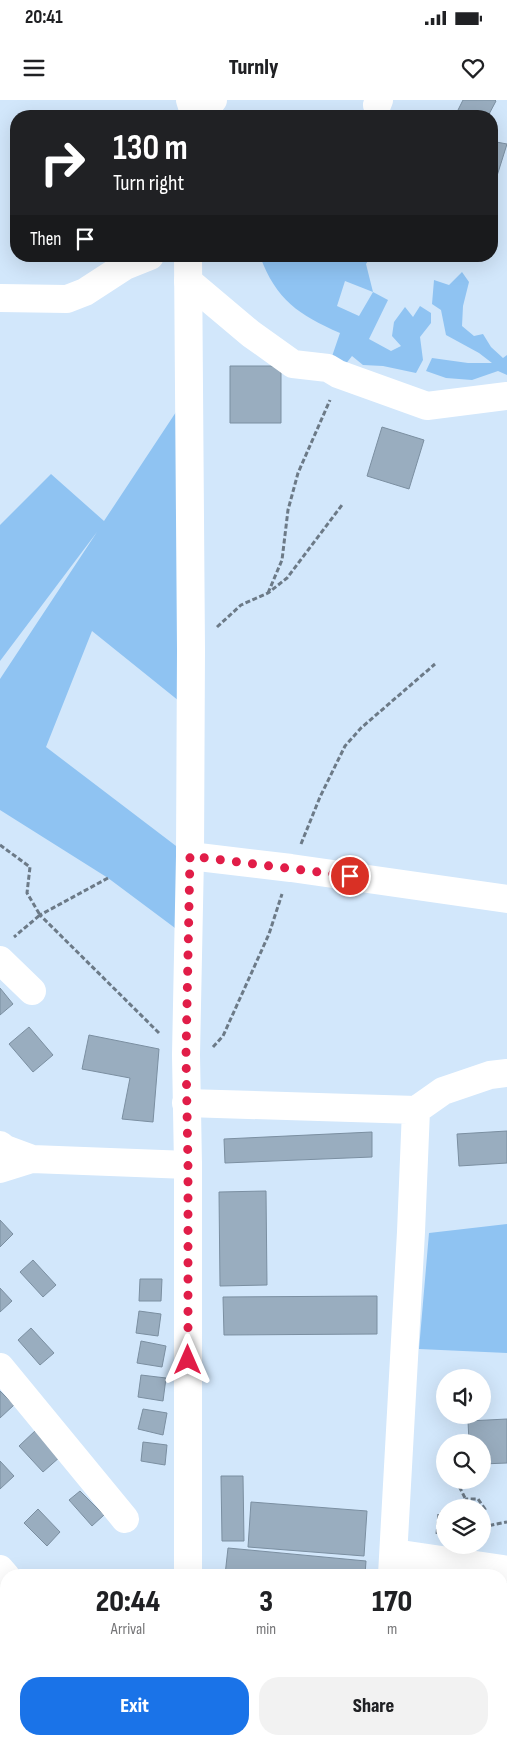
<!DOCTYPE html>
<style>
:root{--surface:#fff;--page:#f2f2f2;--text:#202124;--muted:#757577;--accent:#1a73e8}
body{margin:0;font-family:"Sofia Sans Condensed",sans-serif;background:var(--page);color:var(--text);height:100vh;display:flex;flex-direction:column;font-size:19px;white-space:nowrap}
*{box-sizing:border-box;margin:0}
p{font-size:16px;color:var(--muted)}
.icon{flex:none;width:28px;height:28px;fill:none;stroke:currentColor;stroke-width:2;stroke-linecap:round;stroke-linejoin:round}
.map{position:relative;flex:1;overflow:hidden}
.panel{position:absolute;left:0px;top:1469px;width:508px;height:176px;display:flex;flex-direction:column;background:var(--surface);border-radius:20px 20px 0 0;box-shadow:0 5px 20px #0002}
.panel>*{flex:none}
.guide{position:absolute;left:10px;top:10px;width:488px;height:152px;border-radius:20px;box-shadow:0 5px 20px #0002;background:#202124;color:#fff;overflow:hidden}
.fabs{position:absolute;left:436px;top:1269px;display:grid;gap:10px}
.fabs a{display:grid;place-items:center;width:55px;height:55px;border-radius:50%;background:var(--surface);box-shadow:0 5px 20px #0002;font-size:25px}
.pin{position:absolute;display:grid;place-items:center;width:42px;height:42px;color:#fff;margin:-21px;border:2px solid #fff;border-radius:50%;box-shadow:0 1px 5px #0007}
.me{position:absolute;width:55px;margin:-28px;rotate:0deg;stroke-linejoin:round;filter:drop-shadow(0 0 4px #0008)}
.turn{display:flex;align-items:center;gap:18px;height:105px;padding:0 20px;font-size:22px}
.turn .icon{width:65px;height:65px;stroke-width:2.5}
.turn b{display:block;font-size:35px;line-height:42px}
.then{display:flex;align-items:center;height:48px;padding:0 20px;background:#0003;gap:10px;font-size:19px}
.eta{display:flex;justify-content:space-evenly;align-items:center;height:85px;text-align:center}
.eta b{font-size:30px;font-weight:800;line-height:35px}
.button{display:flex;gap:10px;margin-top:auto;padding:10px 20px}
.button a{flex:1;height:58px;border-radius:20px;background:var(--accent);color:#fff;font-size:20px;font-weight:800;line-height:58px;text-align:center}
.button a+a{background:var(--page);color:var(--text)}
.status{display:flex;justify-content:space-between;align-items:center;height:35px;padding:0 25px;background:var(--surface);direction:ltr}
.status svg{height:14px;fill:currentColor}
header{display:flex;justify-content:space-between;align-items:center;height:65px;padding:0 20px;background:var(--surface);font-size:22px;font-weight:800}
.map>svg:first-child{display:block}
</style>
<div class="status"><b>20:41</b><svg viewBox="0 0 49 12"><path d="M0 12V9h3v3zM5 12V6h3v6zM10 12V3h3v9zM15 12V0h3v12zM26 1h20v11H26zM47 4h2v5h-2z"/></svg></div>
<header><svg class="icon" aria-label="menu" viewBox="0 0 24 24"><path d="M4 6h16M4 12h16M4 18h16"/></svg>Turnly<svg class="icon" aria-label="heart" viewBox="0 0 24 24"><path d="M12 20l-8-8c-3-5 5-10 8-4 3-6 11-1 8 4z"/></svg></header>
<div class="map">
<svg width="507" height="1644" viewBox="0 0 507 1644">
<rect width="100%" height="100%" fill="#d2e7fb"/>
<path fill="#8fc3f2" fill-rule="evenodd" d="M260,156h111l-5,8 7,28 15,8 -19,39 22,12 10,-5 -9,-10 2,-14 11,-15 8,10 7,-11 11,7v10l-11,14 3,23 -7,13 -33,-7 -20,-1 -11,-9 -14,18 -10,-6 12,-35c-41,-18 -64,-33 -80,-77zM345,181l28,11 -14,24 -22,-10z
M462,172l7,10 -6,24 -1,20 12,10 9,-2 8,13 12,11 4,-3v20l-9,-4 -26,9 -26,-2 -20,-7 6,-13 36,5h24l-13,-10 -33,-18 -5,-25 -9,-6 2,-24 15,5z
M178,309l1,292 -87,-70 -46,116 134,102 -5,79 -67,-50 -108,-68v-131l97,-147 -97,129v-136l51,-51 53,47z
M507,1124v129l-88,-4 10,-116z"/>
<path fill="#99adbf" stroke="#7b8fa1" d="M463,0h32l1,1 -8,15h-33z
M491,41l16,3 -16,51z
M230,266h51v57h-51z
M382,327l42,13 -15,49 -42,-13z
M0,888l13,16 -13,11z
M29,927l24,28 -20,17 -24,-28z
M89,935l70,14 -6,73 -31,-3 8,-41 -48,-9z
M507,1031v32l-48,3 -2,-32z
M372,1032v25l-147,6 -1,-24z
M266,1091l1,94 -47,1 -1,-94z
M0,1120l13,14 -13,13z
M33,1160l23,25 -13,12 -23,-25z
M140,1179h22l-1,22h-22z
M0,1188l12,13 -12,11z
M377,1196v38l-153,1 -1,-38z
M139,1211l22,3 -3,22 -22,-3z
M31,1228l23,25 -14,12 -22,-25z
M141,1241l25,5 -4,21 -25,-4z
M141,1275l25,3 -3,23 -25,-4z
M0,1291l14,14 -14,13z
M143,1309l24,4 -4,22 -25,-6z
M507,1319v44l-25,1v-22h-13l-1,-21z
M36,1330l25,26 -18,16 -24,-26z
M143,1342l24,3 -2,20 -24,-4z
M0,1361l14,15 -14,13z
M221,1376h22l1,65h-22z
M80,1391l24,24 -12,11 -23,-26z
M251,1402l116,9 -3,45 -116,-9z
M38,1409l22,23 -13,14 -23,-23z
M228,1448l138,13 -1,14h-140z
M406,1465l101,10v30l-6,64v-94h-96z
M0,1495l5,6 -5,4z
M0,1565l6,7 -6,5z
M501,1613l6,1v30h-17v-5h11z
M326,1639h39l-1,5h-17l-21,-3z"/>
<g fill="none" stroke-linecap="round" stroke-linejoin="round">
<path stroke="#6c7a87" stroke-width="3" stroke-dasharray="5 2.5" stroke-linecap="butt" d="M268,493l14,-33 6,-50 10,-37 32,-73
M217,527l24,-22 27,-12 19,-15 55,-73
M301,744l19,-47 25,-51 16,-18 74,-64
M0,745l30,22 -3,26 13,22 -26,22
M108,778l-68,37 119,118
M213,947l10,-11 46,-102 13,-40
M456,1380l10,20
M461,1408l2,-6 4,-3h11l7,10 -3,10
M482,1427l25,-5
M482,1432l4,7
M437,1434l2,-21h6"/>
<path stroke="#fff" stroke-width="14" d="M89,1644l6,-5"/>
<path stroke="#fff" stroke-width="28" d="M377,5l2,-5
M198,16l15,-16
M188,181l63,53 42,30 35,4 10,6 89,32 80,-10
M0,198l67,1 18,-7 40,-26 25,-10
M190,756l101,12 216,31
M0,860l32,31
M186,1003l230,7
M0,1045l5,4 27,10
M0,1069l32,-10 156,6
M0,1267l125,152
M394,1453l109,16
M0,1469l6,7
M392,1475l19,-343 5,-122 27,-19 47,-16 17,-2
M144,1639l4,5
M387,1639v5"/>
<path stroke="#fff" stroke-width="28" d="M190,0l5,16
M188,1475v-410l-2,-110 4,-199 1,-206 -3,-394
M184,1644l1,-5"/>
</g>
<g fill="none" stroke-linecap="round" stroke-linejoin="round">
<path stroke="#e11d48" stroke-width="9" stroke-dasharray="0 16.2" d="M188,1260v-194l-2,-111 4,-199 160,20"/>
</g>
</svg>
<div class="fabs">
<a><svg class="icon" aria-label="sound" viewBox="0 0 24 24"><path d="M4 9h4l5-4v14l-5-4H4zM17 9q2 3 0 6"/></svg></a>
<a><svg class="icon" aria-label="search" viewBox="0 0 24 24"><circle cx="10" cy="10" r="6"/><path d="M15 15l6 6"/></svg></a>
<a><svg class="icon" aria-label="layers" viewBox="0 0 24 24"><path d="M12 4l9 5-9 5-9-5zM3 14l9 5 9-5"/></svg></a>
</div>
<div class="pin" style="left:350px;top:776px;background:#d93025"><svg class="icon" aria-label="arrive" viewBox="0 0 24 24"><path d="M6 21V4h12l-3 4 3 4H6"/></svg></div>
<svg class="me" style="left:188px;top:1260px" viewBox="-20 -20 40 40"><path d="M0-17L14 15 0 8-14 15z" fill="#e11d48" stroke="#fff" stroke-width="4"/></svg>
<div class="guide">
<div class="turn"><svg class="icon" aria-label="right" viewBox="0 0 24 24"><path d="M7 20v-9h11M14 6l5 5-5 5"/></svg><div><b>130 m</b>Turn right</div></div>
<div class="then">Then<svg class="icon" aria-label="arrive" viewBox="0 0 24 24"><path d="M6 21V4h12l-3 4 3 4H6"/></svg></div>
</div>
<section class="panel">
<div class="eta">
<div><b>20:44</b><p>Arrival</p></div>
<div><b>3</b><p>min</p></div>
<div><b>170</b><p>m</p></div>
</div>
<div class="button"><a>Exit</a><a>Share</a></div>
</section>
</div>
